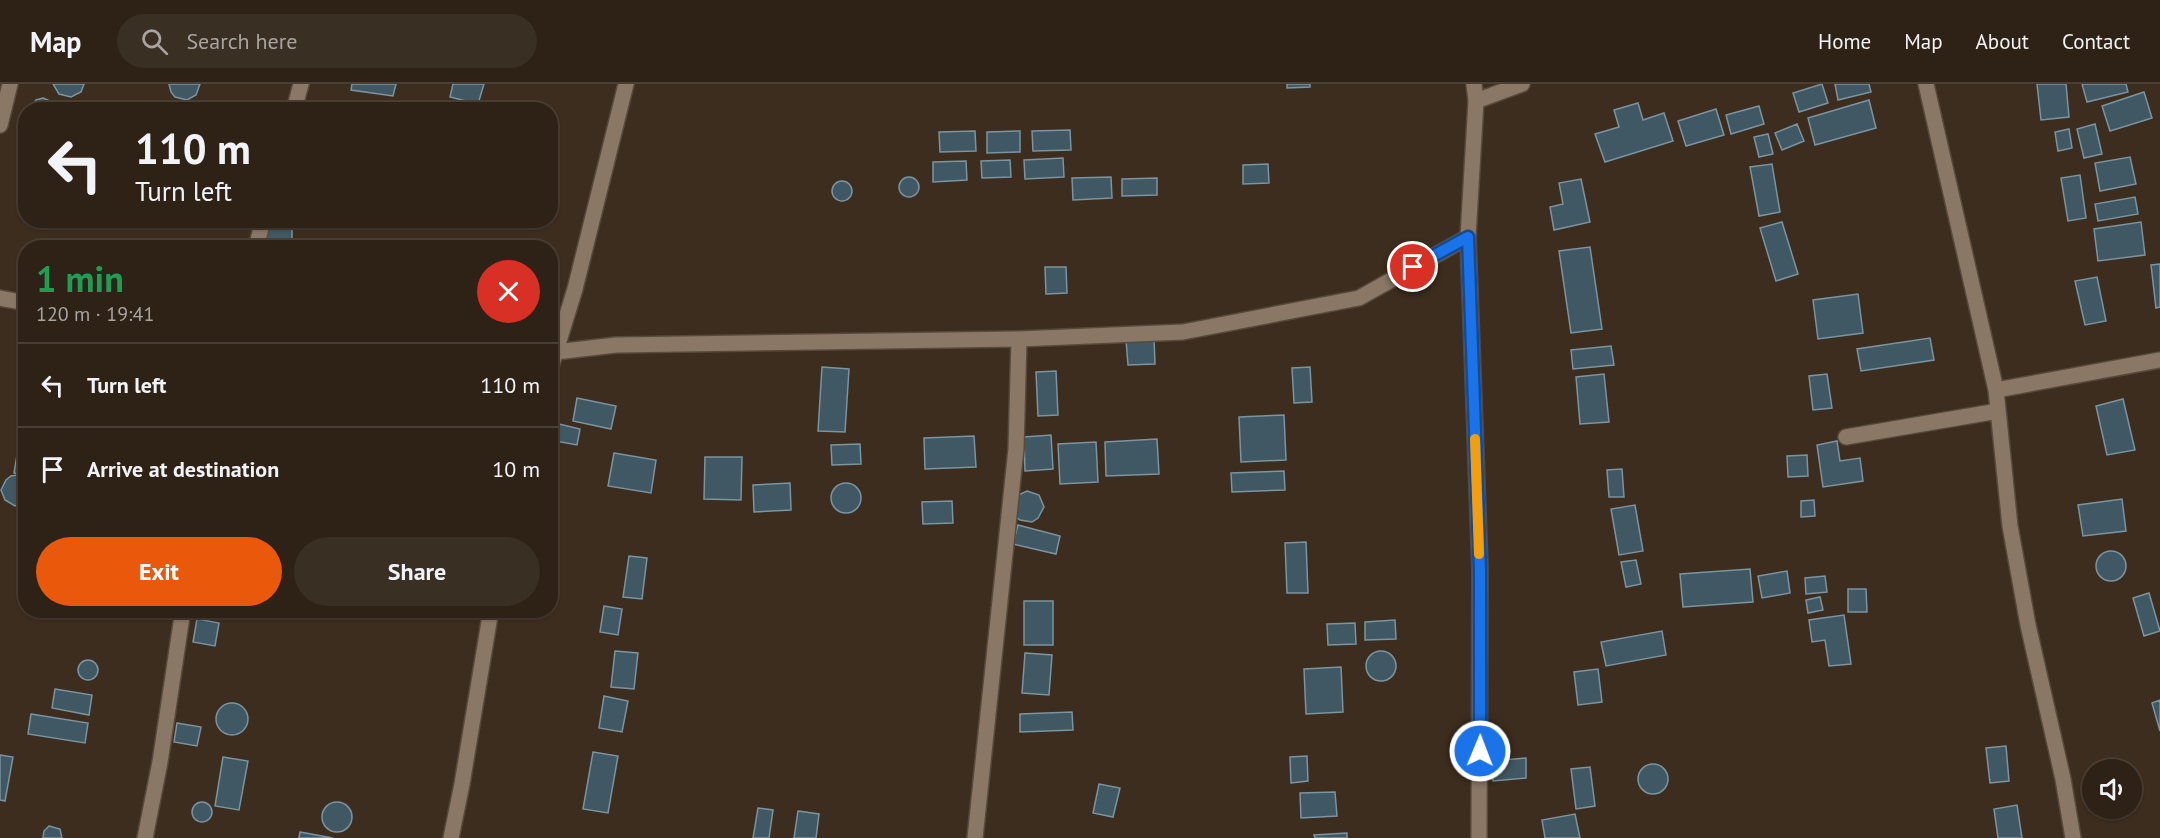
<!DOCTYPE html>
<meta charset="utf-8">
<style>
:root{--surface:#2e2216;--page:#3a2f23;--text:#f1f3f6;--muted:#a7a4a1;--line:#493f35;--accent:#ea580c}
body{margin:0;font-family:"PT Sans",sans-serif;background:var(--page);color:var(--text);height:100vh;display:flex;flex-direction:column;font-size:22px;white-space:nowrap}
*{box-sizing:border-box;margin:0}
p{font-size:20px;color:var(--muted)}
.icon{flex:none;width:33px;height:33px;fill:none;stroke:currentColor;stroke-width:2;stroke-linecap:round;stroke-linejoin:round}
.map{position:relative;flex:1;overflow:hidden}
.drawer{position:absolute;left:18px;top:156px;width:540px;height:378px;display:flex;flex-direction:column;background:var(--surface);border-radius:24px;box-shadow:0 2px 4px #0004,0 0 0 2px var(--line)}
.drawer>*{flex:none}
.banner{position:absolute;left:18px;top:18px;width:540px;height:126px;border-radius:24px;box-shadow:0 2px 4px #0004,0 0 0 2px var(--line);background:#2e2216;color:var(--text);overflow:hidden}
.controls{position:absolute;left:2082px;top:675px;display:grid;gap:12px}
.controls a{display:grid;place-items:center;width:60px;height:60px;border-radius:50%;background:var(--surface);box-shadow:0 2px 4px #0004,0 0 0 2px var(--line);font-size:30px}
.pin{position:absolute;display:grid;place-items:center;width:51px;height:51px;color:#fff;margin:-26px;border:3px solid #fff;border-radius:50%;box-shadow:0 2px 6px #0007}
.me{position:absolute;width:66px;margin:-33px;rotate:1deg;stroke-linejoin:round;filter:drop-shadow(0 0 4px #0008)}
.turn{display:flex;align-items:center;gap:21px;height:126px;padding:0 18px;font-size:27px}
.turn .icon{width:78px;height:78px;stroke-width:2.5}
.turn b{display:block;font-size:42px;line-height:51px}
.round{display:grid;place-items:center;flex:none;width:63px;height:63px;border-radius:32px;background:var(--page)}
.head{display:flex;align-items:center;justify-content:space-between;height:102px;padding:0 18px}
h1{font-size:36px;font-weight:700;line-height:45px;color:#1e9e55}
.action{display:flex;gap:12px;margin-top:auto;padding:12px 18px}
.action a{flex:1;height:69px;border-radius:36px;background:var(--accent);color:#fff;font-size:24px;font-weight:700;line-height:69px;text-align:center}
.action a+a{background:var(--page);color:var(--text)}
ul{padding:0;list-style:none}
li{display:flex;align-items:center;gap:18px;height:84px;padding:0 18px;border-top:2px solid var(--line)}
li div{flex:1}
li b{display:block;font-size:22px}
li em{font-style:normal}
header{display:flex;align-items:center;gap:36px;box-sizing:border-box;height:84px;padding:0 30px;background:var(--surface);border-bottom:2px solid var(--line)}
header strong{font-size:28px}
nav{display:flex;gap:33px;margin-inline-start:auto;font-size:21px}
.search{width:420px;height:54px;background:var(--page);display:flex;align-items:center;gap:15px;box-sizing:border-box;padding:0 21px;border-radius:33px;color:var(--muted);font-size:22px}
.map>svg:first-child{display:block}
</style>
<header>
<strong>Map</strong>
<div class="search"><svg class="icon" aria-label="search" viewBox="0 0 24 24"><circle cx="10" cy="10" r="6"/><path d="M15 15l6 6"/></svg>Search here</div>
<nav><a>Home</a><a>Map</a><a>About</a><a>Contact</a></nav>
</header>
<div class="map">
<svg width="2160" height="754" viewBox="0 0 2160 754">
<rect width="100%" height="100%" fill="#3d2d1e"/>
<path fill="#405863" stroke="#7a94a0" stroke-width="1.5" d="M53,0h31l-3,8 -10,5 -12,-3z
M169,0h31l-4,11 -9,5 -12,-3 -4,-5z
M352,0h44l-3,12 -42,-6z
M453,0h31l-6,20 -28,-7z
M1287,0h23v3l-23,1z
M1822,0l6,19 -29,9 -6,-19z
M1835,0h34l2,8 -33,8z
M2037,0h29l3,33 -28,3z
M2082,0h44l2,8 -41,10z
M2144,8l8,26 -42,13 -8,-25z
M43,14l12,5 4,7h-30l7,-10z
M1869,16l7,28 -61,17 -7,-27z
M1638,19l5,17 21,-7 9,28 -68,21 -10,-28 24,-7 -5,-17z
M1759,22l5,18 -33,10 -5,-19z
M1716,25l8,26 -38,11 -8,-25z
M1797,40l7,17 -22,9 -7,-17z
M2095,40l7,30 -18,4 -7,-29z
M2069,45l3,19 -14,3 -3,-19z
M1070,46l1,20 -38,1 -1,-20z
M975,47l1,20 -36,1 -1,-20z
M1020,47v21l-33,1v-21z
M1768,50l5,20 -14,3 -5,-20z
M2130,73l6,27 -36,7 -5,-28z
M1063,74l1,19 -39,2 -1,-19z
M1010,76l1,17 -29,1 -1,-17z
M966,77l1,19 -34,2v-20z
M1268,80l1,19 -26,1v-19z
M1772,80l8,48 -21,4 -9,-49z
M2080,91l6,43 -18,3 -7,-43z
M1111,93l1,21 -39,2 -1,-22z
M899 103a10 10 0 1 1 20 0a10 10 0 1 1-20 0Z
M1157,94v17l-35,1v-17z
M1581,95l9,43 -36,8 -4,-23 13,-3 -4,-21z
M832 107a10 10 0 1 1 20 0a10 10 0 1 1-20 0Z
M2135,113l3,17 -40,7 -3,-17z
M270,136h15l7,9v11l-7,8h-15l-6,-6z
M385,136h25l-1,5z
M1782,138l16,52 -22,7 -16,-53z
M2141,138l4,33 -47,6 -4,-32z
M350,156l19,3 -1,5h-19z
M1590,163l12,82 -31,4 -12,-82z
M2160,180v43l-4,1 -5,-43z
M1045,183h21l1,26 -21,1z
M2097,193l9,44 -21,4 -10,-44z
M1858,210l5,39 -45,6 -5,-39z
M1154,254l1,26 -27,1 -2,-25z
M1930,254l4,22 -73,11 -4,-22z
M1611,262l3,19 -41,4 -2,-19z
M822,283l27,2 -4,63 -27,-1z
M1310,283l2,35 -18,1 -2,-35z
M1056,287l2,44 -20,1 -2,-44z
M1604,290l5,48 -29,2 -4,-47z
M1827,290l5,34 -19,2 -4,-34z
M577,314l39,8 -5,23 -38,-8z
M2123,315l12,51 -28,5 -11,-49z
M1284,331l2,45 -45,2 -2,-45z
M23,335l3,1v55l-12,-2z
M559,340l21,5 -3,16 -22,-4z
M1051,351l2,34 -28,2 -1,-34z
M974,352l2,31 -51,2 -1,-31z
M1157,355l2,35 -53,2 -1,-34z
M1837,357l3,20 20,-3 3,23 -40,6 -6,-42z
M1096,358l2,40 -38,2 -2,-40z
M860,360l1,20 -29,1 -1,-20z
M614,369l42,7 -5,33 -43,-7z
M1807,371l1,21 -20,1 -1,-21z
M705,373h37l-1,43 -37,-1z
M1622,385l2,28h-15l-2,-27z
M1284,387l1,19 -53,2 -1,-19z
M17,391l9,2v26l-11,3 -10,-6 -4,-10 5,-10 5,-4z
M831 414a15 15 0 1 1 30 0a15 15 0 1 1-30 0Z
M790,399l1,27 -37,2 -1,-27z
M1027,407l12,4 5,12 -6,11 -6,4 -12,-2 -4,-3v-21z
M2122,415l4,32 -43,5 -5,-31z
M1814,416l1,16 -14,1v-16z
M952,417l1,22 -30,1 -1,-22z
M550,418l9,4 -5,10 -4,-1z
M1635,421l8,46 -24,4 -8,-46z
M1018,441l42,11 -4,18 -43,-10z
M1306,458l2,51h-21l-2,-50z
M2096 482a15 15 0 1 1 30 0a15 15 0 1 1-30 0Z
M629,472l18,2 -5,41 -19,-2z
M1636,476l5,24 -15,3 -5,-25z
M1750,485l3,33 -70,5 -3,-33z
M1787,487l3,22 -28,5 -4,-22z
M1825,492l2,16 -21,2 -1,-16z
M1848,505h18l1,23h-19z
M2149,509l11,38 -16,5 -11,-38z
M1820,513l3,13 -15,3 -2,-13z
M1024,517h29v44h-29z
M604,522l18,3 -4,26 -18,-3z
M1844,531l7,49 -22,2 -4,-26 -13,2 -3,-22z
M197,535l22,4 -4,23 -22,-4z
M1395,536l1,19 -31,1v-18z
M1355,539l1,21 -28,1 -1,-21z
M1662,547l4,24 -60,11 -5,-24z
M1366 582a15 15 0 1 1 30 0a15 15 0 1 1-30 0Z
M615,567l23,2 -4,36 -23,-2z
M1025,569l27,2 -3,40 -27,-2z
M78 586a10 10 0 1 1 20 0a10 10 0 1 1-20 0Z
M1341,583l2,45 -37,2 -2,-45z
M1598,585l4,33 -24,3 -4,-33z
M55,605l37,6 -3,20 -37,-7z
M604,612l24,5 -6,31 -23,-4z
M2160,616v31l-8,-28z
M216 635a16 16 0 1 1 32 0a16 16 0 1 1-32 0Z
M1072,628l1,18 -53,2v-18z
M31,630l57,9 -3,20 -57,-9z
M177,639l24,4 -4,19 -23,-4z
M2006,662l3,35 -19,2 -4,-35z
M593,668l25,4 -10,57 -25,-4z
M0,671l13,2 -8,44 -5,-1z
M1307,672l1,25 -17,2 -1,-26z
M223,673l25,4 -9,49 -24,-4z
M1526,674v20l-33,3 -1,-20z
M1638 695a15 15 0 1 1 30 0a15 15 0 1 1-30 0Z
M1590,683l5,39 -19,3 -5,-40z
M1099,700l21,4 -7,29 -20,-4z
M1335,708l2,24 -36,2 -1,-25z
M322 733a15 15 0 1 1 30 0a15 15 0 1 1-30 0Z
M192 728a10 10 0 1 1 20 0a10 10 0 1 1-20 0Z
M2017,721l5,33h-24l-4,-29z
M758,724l15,2 -4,28h-16z
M798,727l21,3 -3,24h-22z
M1575,730l5,24h-35l-3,-18z
M49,742l11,3 2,9h-19l1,-7z
M300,748l33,6h-34z
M1347,749v5h-32l-1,-3z"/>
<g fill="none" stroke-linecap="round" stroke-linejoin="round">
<g stroke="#574a3d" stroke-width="18">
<path id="minor" d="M1474,0l2,17 -8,136 12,333 -1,268
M1926,0l70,306 14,136 18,99 35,154 10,59
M1476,17l46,-17
M294,26l7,-26
M0,41l10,-41
M256,164l7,-28
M0,214l26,5
M550,270l6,-2 60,-7 403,-6 164,-7 176,-34 109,-61
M550,286l25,-81 51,-205
M1996,306l164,-30
M1846,353l152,-26
M145,754l15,-76 23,-152
M451,754l11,-54 29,-174
M975,754l41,-389 3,-110"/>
</g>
<use href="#minor" stroke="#8a7766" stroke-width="15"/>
</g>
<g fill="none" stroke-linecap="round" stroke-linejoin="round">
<g stroke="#114b97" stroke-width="15">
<path id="route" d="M1413,183l55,-30 12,333v181"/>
</g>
<use href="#route" stroke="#1a73e8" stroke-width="10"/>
<path stroke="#f59e0b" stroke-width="10" d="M1475,355l4,115"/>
</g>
</svg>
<div class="controls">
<a><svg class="icon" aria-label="sound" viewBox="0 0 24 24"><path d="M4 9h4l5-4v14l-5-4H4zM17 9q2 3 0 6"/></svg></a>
</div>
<div class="pin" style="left:1413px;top:183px;background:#d93025"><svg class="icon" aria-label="arrive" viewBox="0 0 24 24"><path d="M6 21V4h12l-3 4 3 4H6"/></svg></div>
<svg class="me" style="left:1480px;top:667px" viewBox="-20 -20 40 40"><circle r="17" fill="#1a73e8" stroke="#fff" stroke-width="3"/><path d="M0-11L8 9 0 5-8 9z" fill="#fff"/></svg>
<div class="banner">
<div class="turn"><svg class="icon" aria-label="left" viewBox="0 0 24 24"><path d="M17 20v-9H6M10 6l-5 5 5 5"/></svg><div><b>110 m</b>Turn left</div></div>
</div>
<section class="drawer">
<div class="head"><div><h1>1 min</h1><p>120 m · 19:41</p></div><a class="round" style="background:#d93025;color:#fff"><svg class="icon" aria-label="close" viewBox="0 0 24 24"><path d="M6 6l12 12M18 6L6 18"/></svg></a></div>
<ul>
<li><svg class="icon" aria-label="left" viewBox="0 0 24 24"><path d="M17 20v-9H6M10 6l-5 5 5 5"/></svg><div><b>Turn left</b></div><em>110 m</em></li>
<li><svg class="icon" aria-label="arrive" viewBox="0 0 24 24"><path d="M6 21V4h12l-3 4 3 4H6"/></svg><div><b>Arrive at destination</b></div><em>10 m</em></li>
</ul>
<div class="action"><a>Exit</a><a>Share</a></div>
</section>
</div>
